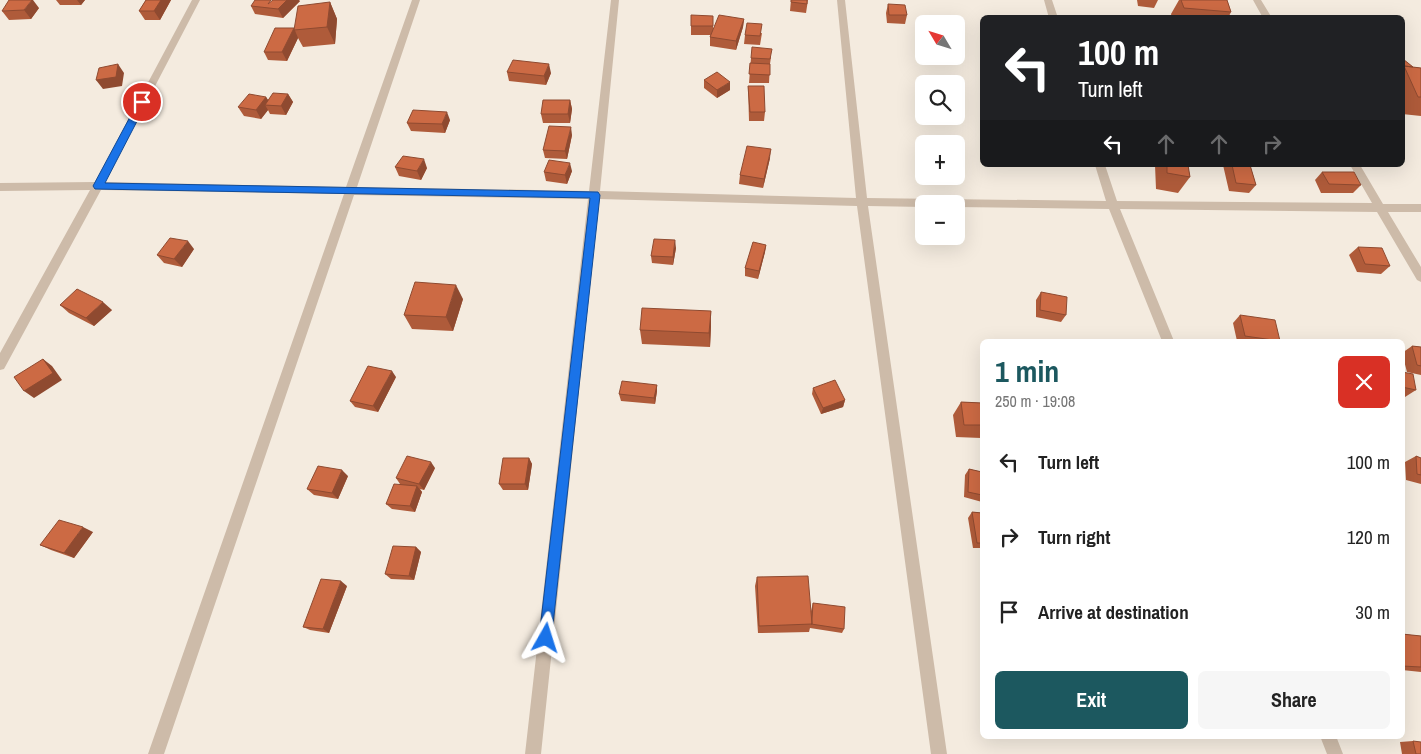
<!DOCTYPE html>
<meta charset="utf-8">
<style>
:root{--surface:#fff;--page:#f6f6f6;--text:#222;--muted:#767676;--accent:#1c585f}
body{margin:0;font-family:"Archivo Narrow",sans-serif;background:var(--page);color:var(--text);height:100vh;display:flex;flex-direction:column;font-size:19px;white-space:nowrap}
*{box-sizing:border-box;margin:0}
p{font-size:16px;color:var(--muted)}
.icon{flex:none;width:28px;height:28px;fill:none;stroke:currentColor;stroke-width:2;stroke-linecap:round;stroke-linejoin:round}
.map{position:relative;flex:1;overflow:hidden}
.sheet{position:absolute;left:980px;top:339px;width:425px;height:400px;display:flex;flex-direction:column;background:var(--surface);border-radius:8px;box-shadow:0 5px 20px #0002}
.sheet>*{flex:none}
.guide{position:absolute;left:980px;top:15px;width:425px;height:152px;border-radius:8px;box-shadow:0 5px 20px #0002;background:#202124;color:#fff;overflow:hidden}
.needle{width:32px;rotate:308deg}
.fabs{position:absolute;left:915px;top:15px;display:grid;gap:10px}
.fabs a{display:grid;place-items:center;width:50px;height:50px;border-radius:8px;background:var(--surface);box-shadow:0 5px 20px #0002;font-size:25px}
.pin{position:absolute;display:grid;place-items:center;width:42px;height:42px;color:#fff;margin:-21px;border:2px solid #fff;border-radius:50%;box-shadow:0 1px 5px #0007}
.me{position:absolute;width:55px;margin:-28px;rotate:6deg;stroke-linejoin:round;filter:drop-shadow(0 0 4px #0008)}
.turn{display:flex;align-items:center;gap:18px;height:105px;padding:0 15px;font-size:22px}
.turn .icon{width:65px;height:65px;stroke-width:2.5}
.turn b{display:block;font-size:35px;line-height:42px}
.lanes{display:flex;align-items:center;height:48px;padding:0 15px;background:#0003;justify-content:center;gap:25px;direction:ltr}
.lanes .off{opacity:.35}
.round{display:grid;place-items:center;flex:none;width:52px;height:52px;border-radius:8px;background:var(--page)}
.head{display:flex;align-items:center;justify-content:space-between;height:85px;padding:0 15px}
h1{font-size:30px;font-weight:800;line-height:38px;color:var(--accent)}
.cta{display:flex;gap:10px;margin-top:auto;padding:10px 15px}
.cta a{flex:1;height:58px;border-radius:8px;background:var(--accent);color:#fff;font-size:20px;font-weight:800;line-height:58px;text-align:center}
.cta a+a{background:var(--page);color:var(--text)}
ul{padding:0;list-style:none}
li{display:flex;align-items:center;gap:15px;height:75px;padding:0 15px}
li div{flex:1}
li b{display:block;font-size:19px}
li em{font-style:normal}
.map>svg:first-child{display:block}
</style>
<div class="map">
<svg width="1421" height="754" viewBox="0 0 1421 754">
<rect width="100%" height="100%" fill="#f4ebdf"/>
<g fill="none" stroke-linecap="round" stroke-linejoin="round">
<path fill="#cdbba9" fill-rule="evenodd" d="M192,0h8l-95,182 241,5 66,-187h8l-63,187 232,4 22,-191h8l-19,191 256,7 -19,-198h8l22,198 239,3 -11,-36h10l12,36 255,2 -22,-38h10l23,39h38v8h-33l33,55v15l-4,-2 -40,-68 -257,-3 54,132h-12l-53,-132 -153,-2v-3h-32v3l-56,-1 79,548h-16l-74,-548 -258,-7 -58,555h-16l63,-555 -234,-4 -190,559h-16l196,-560 -243,-4 -97,179 -4,1v-17l90,-163 -90,1v-8l95,-1z
M1044,0h8l6,18h-9z
M1253,0h8l11,18h-9z
M1320,736h16l7,18h-16z"/>
</g>
<path fill="#af5b3a" d="M56,0h29l-4,5h-21z
M146,0h25l-11,20h-15l-6,-9z
M791,0h17l-2,13 -16,-2z
M1137,0h21l-4,8 -16,-2z
M1179,0h48l4,12 -3,6h-56l-1,-4z
M300,1l-17,17 -28,-4 -4,-8z
M330,2l7,17 -2,25 -32,3 -5,-9 -11,23 -19,-1 -4,-8z
M888,4l19,11 -2,9 -18,-1 -1,-10z
M39,8l-8,11 -22,1 -7,-9z
M713,16v14l31,-11 -1,8 -7,23 -26,-4v-9l1,-2h-20v-9z
M762,33l-2,12 -16,-1 1,-9z
M771,57l-1,7 -1,19h-20l2,-25z
M1402,59l11,8 8,1v48l-19,-2z
M507,72l44,1 -5,12 -37,-4z
M704,80l26,10 -13,8 -13,-10z
M748,86l17,26 -1,9h-15z
M288,94l5,8 -7,13 -16,-1 -2,-4 -7,9 -17,-3 -6,-9 28,-10 2,3z
M570,100l2,9 -2,14h-27l-2,-9z
M450,120l-5,13 -34,-2 -4,-8z
M572,135l-5,24 -22,-1 -2,-8z
M770,158l-7,30 -24,-4 1,-9z
M1155,165h33l2,12 -12,16 -22,-4z
M1223,165h27l6,20 -7,8 -20,-2z
M395,167l32,1 -6,12 -22,-4z
M572,171l-5,13 -21,-3 -2,-9z
M1322,172l39,13 -8,8h-32l-6,-13z
M766,245l-1,7 -7,27 -13,-3v-8z
M1358,247l32,19 -9,8 -24,-2 -8,-17z
M676,248l-3,17 -21,-2 -1,-7z
M194,249l-12,18 -18,-4 -7,-8z
M1041,292l25,23 -5,7 -25,-5v-17z
M463,299l-10,32 -41,-2 -8,-14z
M60,305l52,5 -18,16 -25,-13z
M711,311v15l-1,21 -68,-3 -2,-14z
M1240,315l40,26h-43l-4,-18z
M1412,346l9,1v28l-14,-3 -5,-19z
M1402,372l14,18 -11,7h-3z
M396,377l-18,35 -23,-5 -5,-6z
M657,385v6l-2,13 -34,-3 -2,-7z
M813,388l32,12 -2,7 -22,7 -9,-20z
M961,402l21,1v45l-1,-10 -25,-1 -3,-22z
M1416,456l5,2v26l-15,-4 -1,-18z
M529,458l3,6 -4,26h-25l-4,-6z
M435,468l-11,22 -4,-1 2,3 -7,20 -23,-3 -6,-5 14,-20 -4,-6z
M969,469l13,3v30l-18,-5 1,-22z
M348,476l-10,23 -24,-4 -7,-6z
M972,512l10,1v35h-9l-5,-30z
M93,532l-19,26 -23,-8 -11,-5z
M416,547l5,5 -7,28 -23,-1 -6,-5z
M757,577l54,34 2,-8 31,26 -2,4 -32,-5 -1,4 -51,1 -3,-47z
M347,586l-18,47 -19,-3 -7,-3z
M1402,634l19,2v36l-19,-2z
M1413,741l8,13h-19l-2,-12z"/>
<path fill="#8f4a30" d="M32,0h1l6,8 -8,11 -7,-9z
M77,0h8l-4,5z
M161,0h10l-11,20 -6,-9z
M287,0h12l1,1 -17,17 -5,-9z
M330,2l7,17 -2,25 -8,-17z
M744,19l-1,8 -7,23v-9z
M294,28l4,10 -11,23 -5,-9z
M118,64l6,9 -2,13 -19,3 -7,-9z
M549,64l2,9 -5,12 -2,-9z
M730,82v8l-13,8v-8z
M288,94l5,8 -7,13 -5,-9z
M266,97l6,9 -7,-1 3,5 -7,9 -5,-9z
M570,100l2,9 -2,14 -2,-9z
M447,112l3,8 -5,13 -3,-9z
M571,127l1,8 -5,24 -2,-8z
M771,149l-1,9 -7,30 1,-9z
M424,159l3,9 -6,12 -4,-9z
M570,163l2,8 -5,13 -2,-9z
M675,240l1,8 -3,17v-8z
M188,241l6,8 -12,18 -8,-8z
M766,245l-1,7 -7,27 1,-8z
M456,285l7,14 -10,32 -7,-14z
M103,302l9,8 -18,16 -8,-8z
M711,311v15l-1,21 -1,-14z
M43,359l9,7 10,14 -28,18 -10,-7z
M392,371l4,6 -18,35 -5,-6z
M657,385v6l-2,13 -1,-6z
M845,400l-2,7 -22,7 2,-6z
M529,458l3,6 -4,26 -3,-6z
M431,462l4,6 -11,22 -5,-6z
M342,470l6,6 -10,23 -6,-6z
M417,486l5,6 -7,20 -5,-6z
M83,527l10,5 -19,26 -10,-5z
M416,547l5,5 -7,28 -5,-4z
M341,581l6,5 -18,47 -6,-4z"/>
<path fill="#cc6a44" stroke="#8f4a30" d="M9,0h23l-8,10 -22,1z
M146,0h15l-7,11h-15z
M255,0h16l-3,4 5,-4h14l-9,9 -27,-3z
M791,0h16v4l-16,-2z
M1181,0h46l4,12 -47,-4z
M330,2l-3,25 -33,3 4,-24z
M888,4l17,1 2,10h-18z
M691,15l22,1v10h-22z
M719,15l25,4 -8,22 -26,-4z
M747,23l15,1 -2,12 -15,-1z
M275,28h19l-12,24h-18z
M752,47l20,2 -2,10 -19,-1z
M1402,59h1l10,8 -9,-1 -2,1z
M513,60l36,4 -5,12 -37,-4z
M750,63l20,1v11l-21,-1z
M118,64l-2,13 -20,3 3,-12z
M1404,66l17,2v29h-3z
M717,72l13,10 -13,8 -13,-10z
M748,86h16l1,26h-15z
M273,93l15,1 -7,12 -16,-1z
M249,94l17,3 -10,13 -18,-3z
M543,100h27l-2,14h-27z
M413,110l34,2 -5,12 -35,-1z
M549,126l22,1 -6,24 -22,-1z
M747,146l24,3 -7,30 -24,-4z
M403,156l21,3 -7,12 -22,-4z
M549,160l21,3 -5,12 -21,-3z
M1167,165h21l2,12 -23,-4z
M1232,165h18l6,20 -20,-2z
M1322,172h32l7,13 -32,-1z
M170,238l18,3 -14,18 -17,-4z
M654,239l21,1 -2,17 -22,-1z
M753,242l13,3 -7,26 -14,-3z
M1358,247l24,1 8,18 -25,-2z
M415,282l41,3 -10,32 -42,-2z
M77,289l26,13 -17,16 -26,-13z
M1041,292l26,5 -1,18 -26,-5z
M642,308l69,3 -2,22 -69,-3z
M1240,315l35,5 5,21 -35,-5z
M1412,346l9,1v19l-4,-1z
M43,359l10,14 -29,18 -10,-14z
M368,366l24,5 -19,35 -23,-5z
M1402,372l11,2 3,16 -14,-3z
M835,380l10,20 -22,8 -10,-20z
M622,381l35,4 -3,13 -35,-4z
M961,402l21,1v22h-18z
M407,456l24,6 -12,22 -23,-6z
M1416,456l5,2v17l-4,-1z
M503,458h26l-4,26h-26z
M318,466l24,4 -10,23 -25,-4z
M969,469l13,3v23l-14,-3z
M394,484l23,2 -7,20 -24,-2z
M972,512l10,1v30h-5z
M59,520l24,7 -19,26 -24,-8z
M393,546l23,1 -7,29 -24,-2z
M808,576l4,48 -53,2 -2,-49z
M321,579l20,2 -18,48 -20,-2z
M813,603l32,4 -1,22 -33,-5h1v-5z
M1402,634l19,2v31l-19,-1z
M1413,741l8,1v12h-5z"/>
<path fill="#1a73e8" stroke="#114b97" d="M142,98l5,4 -42,81 493,9 2,3 -49,448 -5,2 -5,-2 -2,-5 51,-440 -495,-9 -2,-3 45,-84z"/>
</svg>
<div class="fabs">
<a><svg class="needle" viewBox="-14 -14 28 28"><path d="M0-13l5 13h-10z" fill="#e53935"/><path d="M0 13l5-13h-10z" fill="#767676"/></svg></a>
<a><svg class="icon" aria-label="search" viewBox="0 0 24 24"><circle cx="10" cy="10" r="6"/><path d="M15 15l6 6"/></svg></a>
<a>+</a>
<a>−</a>
</div>
<div class="pin" style="left:142px;top:102px;background:#d93025"><svg class="icon" aria-label="arrive" viewBox="0 0 24 24"><path d="M6 21V4h12l-3 4 3 4H6"/></svg></div>
<svg class="me" style="left:546px;top:638px" viewBox="-20 -20 40 40"><path d="M0-17L14 15 0 8-14 15z" fill="#1a73e8" stroke="#fff" stroke-width="4"/></svg>
<div class="guide">
<div class="turn"><svg class="icon" aria-label="left" viewBox="0 0 24 24"><path d="M17 20v-9H6M10 6l-5 5 5 5"/></svg><div><b>100 m</b>Turn left</div></div>
<div class="lanes"><svg class="icon" aria-label="left" viewBox="0 0 24 24"><path d="M17 20v-9H6M10 6l-5 5 5 5"/></svg><svg class="icon off" aria-label="ahead" viewBox="0 0 24 24"><path d="M12 20V5M6 11l6-6 6 6"/></svg><svg class="icon off" aria-label="ahead" viewBox="0 0 24 24"><path d="M12 20V5M6 11l6-6 6 6"/></svg><svg class="icon off" aria-label="right" viewBox="0 0 24 24"><path d="M7 20v-9h11M14 6l5 5-5 5"/></svg></div>
</div>
<section class="sheet">
<div class="head"><div><h1>1 min</h1><p>250 m · 19:08</p></div><a class="round" style="background:#d93025;color:#fff"><svg class="icon" aria-label="close" viewBox="0 0 24 24"><path d="M6 6l12 12M18 6L6 18"/></svg></a></div>
<ul>
<li><svg class="icon" aria-label="left" viewBox="0 0 24 24"><path d="M17 20v-9H6M10 6l-5 5 5 5"/></svg><div><b>Turn left</b></div><em>100 m</em></li>
<li><svg class="icon" aria-label="right" viewBox="0 0 24 24"><path d="M7 20v-9h11M14 6l5 5-5 5"/></svg><div><b>Turn right</b></div><em>120 m</em></li>
<li><svg class="icon" aria-label="arrive" viewBox="0 0 24 24"><path d="M6 21V4h12l-3 4 3 4H6"/></svg><div><b>Arrive at destination</b></div><em>30 m</em></li>
</ul>
<div class="cta"><a>Exit</a><a>Share</a></div>
</section>
</div>
